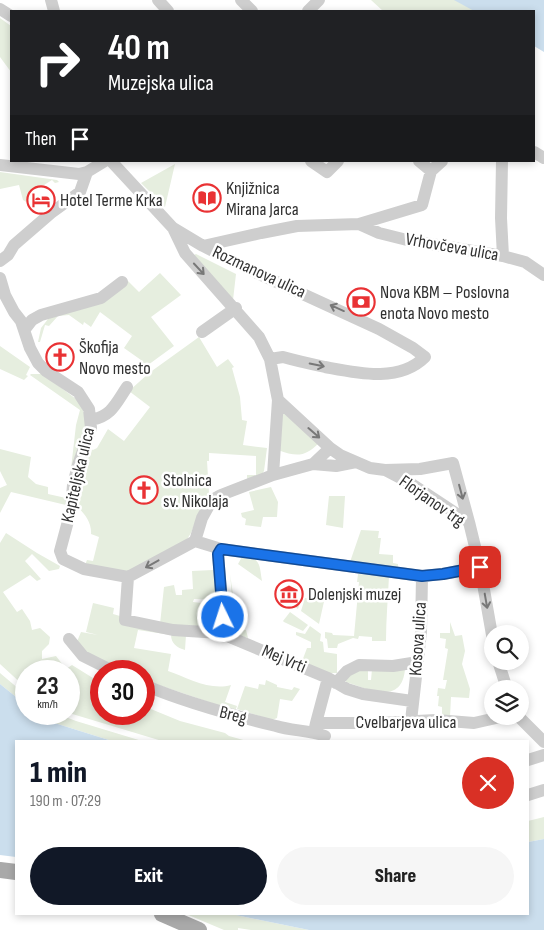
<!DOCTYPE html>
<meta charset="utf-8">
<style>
:root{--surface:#fff;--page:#f6f6f6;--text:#222;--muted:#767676;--accent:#111827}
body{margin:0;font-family:"Sofia Sans Condensed",sans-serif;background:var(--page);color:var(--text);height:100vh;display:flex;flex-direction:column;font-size:19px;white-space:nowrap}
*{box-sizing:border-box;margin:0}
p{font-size:16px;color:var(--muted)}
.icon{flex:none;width:28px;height:28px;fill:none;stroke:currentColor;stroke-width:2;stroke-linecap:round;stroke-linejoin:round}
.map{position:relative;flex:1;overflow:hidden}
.details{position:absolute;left:15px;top:740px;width:514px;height:175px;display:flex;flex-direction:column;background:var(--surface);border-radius:0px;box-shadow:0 2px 8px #0003}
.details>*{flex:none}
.guide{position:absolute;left:10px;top:10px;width:525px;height:152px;border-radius:0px;box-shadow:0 2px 8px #0003;background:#202124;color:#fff;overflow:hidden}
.buttons{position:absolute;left:484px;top:625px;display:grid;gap:10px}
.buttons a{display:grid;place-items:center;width:45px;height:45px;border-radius:50%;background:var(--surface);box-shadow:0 2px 8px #0003;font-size:25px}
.speed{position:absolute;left:15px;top:660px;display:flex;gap:10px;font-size:25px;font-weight:700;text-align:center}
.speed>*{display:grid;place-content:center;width:65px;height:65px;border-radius:50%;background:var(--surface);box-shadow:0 2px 8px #0003;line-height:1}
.speed small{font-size:12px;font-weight:400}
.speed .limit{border:8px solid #d22;background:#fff;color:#111}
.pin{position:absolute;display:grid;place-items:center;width:42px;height:42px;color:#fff;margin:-21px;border-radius:10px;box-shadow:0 2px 8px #0006}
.me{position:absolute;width:55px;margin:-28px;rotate:356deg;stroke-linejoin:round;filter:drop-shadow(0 0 4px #0008)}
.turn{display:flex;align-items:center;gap:18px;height:105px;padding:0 15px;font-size:22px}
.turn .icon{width:65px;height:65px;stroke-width:2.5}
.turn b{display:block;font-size:35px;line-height:42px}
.then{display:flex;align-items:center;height:48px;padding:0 15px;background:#0003;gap:10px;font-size:19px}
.round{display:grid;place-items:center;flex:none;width:52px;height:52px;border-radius:26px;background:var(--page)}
.summary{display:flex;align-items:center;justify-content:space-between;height:85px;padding:0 15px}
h1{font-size:30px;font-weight:800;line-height:38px;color:var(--accent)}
.primary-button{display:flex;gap:10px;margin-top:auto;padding:10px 15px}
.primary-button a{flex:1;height:58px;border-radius:30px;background:var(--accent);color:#fff;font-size:20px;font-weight:800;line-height:58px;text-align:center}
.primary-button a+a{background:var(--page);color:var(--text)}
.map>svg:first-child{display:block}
</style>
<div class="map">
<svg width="544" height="930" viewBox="0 0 544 930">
<rect width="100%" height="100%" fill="#fff"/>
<path fill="#e6eedf" d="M371,0h89l18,11h-95z
M0,18l11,8v46l-11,-15z
M175,164l-10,43 -24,-24z
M0,172l57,8 2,2 -4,1 -3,-3 -24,15v8l-5,-3 -4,-15 -19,4z
M196,254l40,20 -3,26 -39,-45z
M160,273l21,22 -30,22 23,29 -37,27 3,-5 -3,-2 4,-6 -17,-12 8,-12 -32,-24 -9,15 -7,-5 -1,3 -14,-10 -11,1 -9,10 -4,-1 -5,17h-2l3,-14 7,-9 80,-38 11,11z
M199,337l18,30 11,-8 6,8 -2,1 8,29 2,23 5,1 -4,24 24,3 -3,23 -2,3 -15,5v-4h9v-19l-47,-3v8h-2l2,32 -6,9 -12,31 -7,11 -56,29 -43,-8 2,-5 6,1 6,-24 -8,-3c1,-10 -6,-21 -14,-27l3,-7 -3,-3 2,-23 9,-26 5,2 4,-2 11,-19 16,12 26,-34 -21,-16 20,-18z
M0,346l30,21 -4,8 2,1 -4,4 -24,-11z
M31,374h12l33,25 4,4 7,17 -18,66 7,-61 4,-15 -50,-35z
M282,412l37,31c-14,14 -22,14 -41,7z
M0,449l31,8 -3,20 8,7 12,3v7l18,4v7l-55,-13 -11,21v-25l7,-3 -7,-14z
M271,487l7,15 -1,15h-14l-2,10 -16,-2 1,-6 -4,-2 -1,-4 13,-3 -5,-18z
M329,496h16l-2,32 -17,-3z
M361,530l18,1 -1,7h3l-2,16 14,1v8l5,1v6l-48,-8z
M6,533l31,20 23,13 -1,3 -10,2 -17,-17 -7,7 16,18 -4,2 -7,-6 -27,17 14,20 5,-3 8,12 2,9 8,-2 10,9 -1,7 -7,7v8l14,-3 10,13 6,-4 29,18v31h43v-7h2l34,14 45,12 4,3 18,5h-85l-93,-28v-42h-43v17l-1,-1 -25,-23v-121z
M243,555c18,5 16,8 19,26l-24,-17z
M213,570l6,30 -25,-1 -1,3 26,3c-3,10 -6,17 -13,23l-46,-4 4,-37 10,-2 2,10h6v-5l11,-1 -1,-18z
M230,574l8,55 8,1 2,8 -7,-2 -6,-4z
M358,574l31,2c-1,22 -3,43 -3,65h-14v-4l-13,-1 -1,3 -5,-1 -15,6 -1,4h-9l-1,-9 -2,-1v-6l7,1 1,2 21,1 5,-54h-2z
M275,587l22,4 -1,4 6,2 -4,12 -10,-7v-6z
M314,595l11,2 -6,27 -18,-13 4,-13 8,1z
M93,603l21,5 -1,6 73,21 -1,15c-8,-2 -14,-7 -14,-15l-33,-5 -4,18 37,6 -3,17c20,7 42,20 63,14l-6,17 12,4 -2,5 -91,-31v-9h-21l-39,-19 -8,-8 5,-12 17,3 -12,-3z
M290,612l18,13 -5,6 -19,-9 -1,-1z
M450,622l5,14 7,-1 3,16 -3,13 8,25 -1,9 -18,-1 -1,20 -8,-1v-9l-4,-1 1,-10h-2l1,-8 7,1 2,-9h-4l5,-31 -3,-1 1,-9 -6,-1v-5h10z
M310,626l11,8 -1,7 3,1 1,10 13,2v19h-8l-28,-9 6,-16h4v-6l-15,-7v-3l9,2z
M368,669v11h3l1,-11h33c-3,37 -37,20 -59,13l-2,-4 9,-7z
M0,673l26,22v10l-26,-21z
M266,680l11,5v2l15,3 2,-3 6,2 -8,12 -12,-2 -3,19 -5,2 -35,-11 8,-23 13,3 1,-5 6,1z
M38,714h20l18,7 66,20h-30l-64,-20z
M544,817v22l-16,3v-21z
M186,914h45l78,16h-58l-13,-2v2h-14z"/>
<path fill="#cbdeed" d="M454,0h90v52l-10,-6v-35h-60z
M0,684l26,21v9h12l10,7 64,20h-96v116l-16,-2z
M544,839v91h-235l-78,-16h297v-72z"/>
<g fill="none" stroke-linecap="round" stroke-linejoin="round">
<path stroke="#cecece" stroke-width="12" d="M51,0l3,11
M158,0l10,11
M241,0l11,11
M0,9l11,7
M308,11l11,-11
M534,152l10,6
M111,161l62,67 30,18 54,27 122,56 34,19 12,9c-26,26 -68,16 -100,10 -14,-3 -28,-6 -42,-10l-13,2
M311,161l16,11 11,-11
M419,161l12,10
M502,161l-1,57 2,38
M0,165l79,9 8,-2 18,-11
M359,224l20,9 28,7 96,16 22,6 19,13
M173,228l12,25 74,84 11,22 8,41 52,48 10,7 30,13 15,2 35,-1 33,-6 16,59
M203,246l58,-13 36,-7 62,-2 63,-19 9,-34 11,-10
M0,261l8,-6 6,-10 37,-32 29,-21 7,-20
M0,278l5,17 9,17 7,9 9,27 8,15 8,8 32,21 11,17 2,19 -13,37 -5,20 -2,25 -11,41 3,8 21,10 44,8 67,-36
M25,329l7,-9 9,-5 60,-17 21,-16
M202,332l34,-24
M91,420c21,-4 25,-17 36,-33
M313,464l23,2 20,-4
M387,471l23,12 59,39 11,45 12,68
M273,475l5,-75
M195,541l26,8 201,27 21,-2 37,-7
M195,541l7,-23 10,-18 9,-5 52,-20 40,-11 17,-16
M128,577l-3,43 48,10 47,3 108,45 19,11 16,5 49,7
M220,633l3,-16 -5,-63 3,-5
M69,639l14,17 30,15
M498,661l9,28
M336,683l11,-12 12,-6 34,1 25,-4
M144,685c43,18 87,30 132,41 16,5 33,4 49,10
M518,716l26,26
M411,721l10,-89 1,-56
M316,723l12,-45
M314,732l2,-9h63l57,-3 38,3 31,-7
M528,760l16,-5
M528,795l16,-5"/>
<path stroke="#a9a9a9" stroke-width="16" d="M0,870l16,2
M162,914l37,16"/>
</g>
<defs><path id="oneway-shaft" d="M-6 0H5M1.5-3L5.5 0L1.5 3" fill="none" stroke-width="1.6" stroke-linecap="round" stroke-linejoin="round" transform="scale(1.25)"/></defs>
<g stroke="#787878">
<use href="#oneway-shaft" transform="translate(199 269) rotate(47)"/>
<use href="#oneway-shaft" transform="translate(337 308) rotate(-156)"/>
<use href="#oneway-shaft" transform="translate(317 365) rotate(12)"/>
<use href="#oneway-shaft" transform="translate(314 433) rotate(41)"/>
<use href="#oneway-shaft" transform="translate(461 492) rotate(75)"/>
<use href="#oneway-shaft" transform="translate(152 564) rotate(151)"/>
<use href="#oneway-shaft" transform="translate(486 601) rotate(80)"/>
</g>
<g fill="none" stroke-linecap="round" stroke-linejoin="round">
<g stroke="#114b97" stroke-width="12">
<path id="route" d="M223,617l-5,-63 3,-5 201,27 21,-2 37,-7"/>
</g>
<use href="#route" stroke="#1a73e8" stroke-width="9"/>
</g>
<defs>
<g id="library-ring" transform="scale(1.4375)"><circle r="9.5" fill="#fff" stroke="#e93234" stroke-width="1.5"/><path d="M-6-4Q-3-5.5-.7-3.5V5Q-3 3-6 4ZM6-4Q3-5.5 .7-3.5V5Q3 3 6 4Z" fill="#e93234"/></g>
<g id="hotel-ring" transform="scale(1.4375)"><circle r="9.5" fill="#fff" stroke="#e93234" stroke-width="1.5"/><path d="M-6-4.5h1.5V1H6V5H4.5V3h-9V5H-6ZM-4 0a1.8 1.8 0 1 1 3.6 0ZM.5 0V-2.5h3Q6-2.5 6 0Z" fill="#e93234"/></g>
<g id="bank-ring" transform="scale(1.4375)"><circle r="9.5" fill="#fff" stroke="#e93234" stroke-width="1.5"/><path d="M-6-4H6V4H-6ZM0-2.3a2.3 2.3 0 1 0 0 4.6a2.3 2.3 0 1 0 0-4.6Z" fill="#e93234"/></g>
<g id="church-ring" transform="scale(1.4375)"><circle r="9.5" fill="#fff" stroke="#e93234" stroke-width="1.5"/><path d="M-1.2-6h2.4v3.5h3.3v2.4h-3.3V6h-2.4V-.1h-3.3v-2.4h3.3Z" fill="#e93234"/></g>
<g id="museum-ring" transform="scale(1.4375)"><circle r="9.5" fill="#fff" stroke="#e93234" stroke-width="1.5"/><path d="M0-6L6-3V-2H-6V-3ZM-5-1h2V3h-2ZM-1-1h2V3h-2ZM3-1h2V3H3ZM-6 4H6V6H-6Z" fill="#e93234"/></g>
</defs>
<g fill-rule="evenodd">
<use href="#library-ring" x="207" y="198"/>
<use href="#hotel-ring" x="41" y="200"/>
<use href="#bank-ring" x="361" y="302"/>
<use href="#church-ring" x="60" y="357"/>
<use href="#church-ring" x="144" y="490"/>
<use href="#museum-ring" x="289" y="594"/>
</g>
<g text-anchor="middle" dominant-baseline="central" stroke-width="5" stroke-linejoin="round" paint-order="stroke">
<g font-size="18" fill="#313131" stroke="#fff" text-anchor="start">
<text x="226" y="188">Knjižnica<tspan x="226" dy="21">Mirana Jarca</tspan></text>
<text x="60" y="200">Hotel Terme Krka</text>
<text x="380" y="292">Nova KBM – Poslovna<tspan x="380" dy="21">enota Novo mesto</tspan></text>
<text x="79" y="347">Škofija<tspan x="79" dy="21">Novo mesto</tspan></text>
<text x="163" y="480">Stolnica<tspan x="163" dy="21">sv. Nikolaja</tspan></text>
<text x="308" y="594">Dolenjski muzej</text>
</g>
<g font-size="18" fill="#313131" stroke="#fff">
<text transform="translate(452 247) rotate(10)">Vrhovčeva ulica</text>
<text transform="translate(259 272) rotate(25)">Rozmanova ulica</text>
<text transform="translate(78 475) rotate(-77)">Kapiteljska ulica</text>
<text transform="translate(432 501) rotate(35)">Florjanov trg</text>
<text transform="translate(418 639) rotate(-86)">Kosova ulica</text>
<text transform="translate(284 659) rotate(23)">Mej Vrti</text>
<text transform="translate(233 715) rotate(14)">Breg</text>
<text x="406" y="722">Cvelbarjeva ulica</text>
</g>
</g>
</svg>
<div class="buttons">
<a><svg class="icon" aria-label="search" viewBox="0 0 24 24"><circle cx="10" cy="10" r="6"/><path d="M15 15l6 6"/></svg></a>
<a><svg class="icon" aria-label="layers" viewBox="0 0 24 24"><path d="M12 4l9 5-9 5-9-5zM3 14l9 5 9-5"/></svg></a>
</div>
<div class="speed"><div>23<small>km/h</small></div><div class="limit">30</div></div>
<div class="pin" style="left:480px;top:567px;background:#d93025"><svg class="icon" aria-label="arrive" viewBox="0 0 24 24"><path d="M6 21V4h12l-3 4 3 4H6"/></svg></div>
<svg class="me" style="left:223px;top:617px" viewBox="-20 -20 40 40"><circle r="17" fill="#1a73e8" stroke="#fff" stroke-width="3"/><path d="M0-11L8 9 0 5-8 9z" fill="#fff"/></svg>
<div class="guide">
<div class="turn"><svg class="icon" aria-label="right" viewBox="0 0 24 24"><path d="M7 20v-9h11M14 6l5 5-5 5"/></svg><div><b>40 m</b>Muzejska ulica</div></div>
<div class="then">Then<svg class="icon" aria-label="arrive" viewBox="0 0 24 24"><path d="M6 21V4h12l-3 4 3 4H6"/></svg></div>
</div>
<section class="details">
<div class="summary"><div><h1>1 min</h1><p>190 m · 07:29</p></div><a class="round" style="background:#d93025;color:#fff"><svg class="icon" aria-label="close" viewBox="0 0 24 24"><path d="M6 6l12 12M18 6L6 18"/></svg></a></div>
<div class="primary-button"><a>Exit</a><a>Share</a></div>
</section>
</div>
